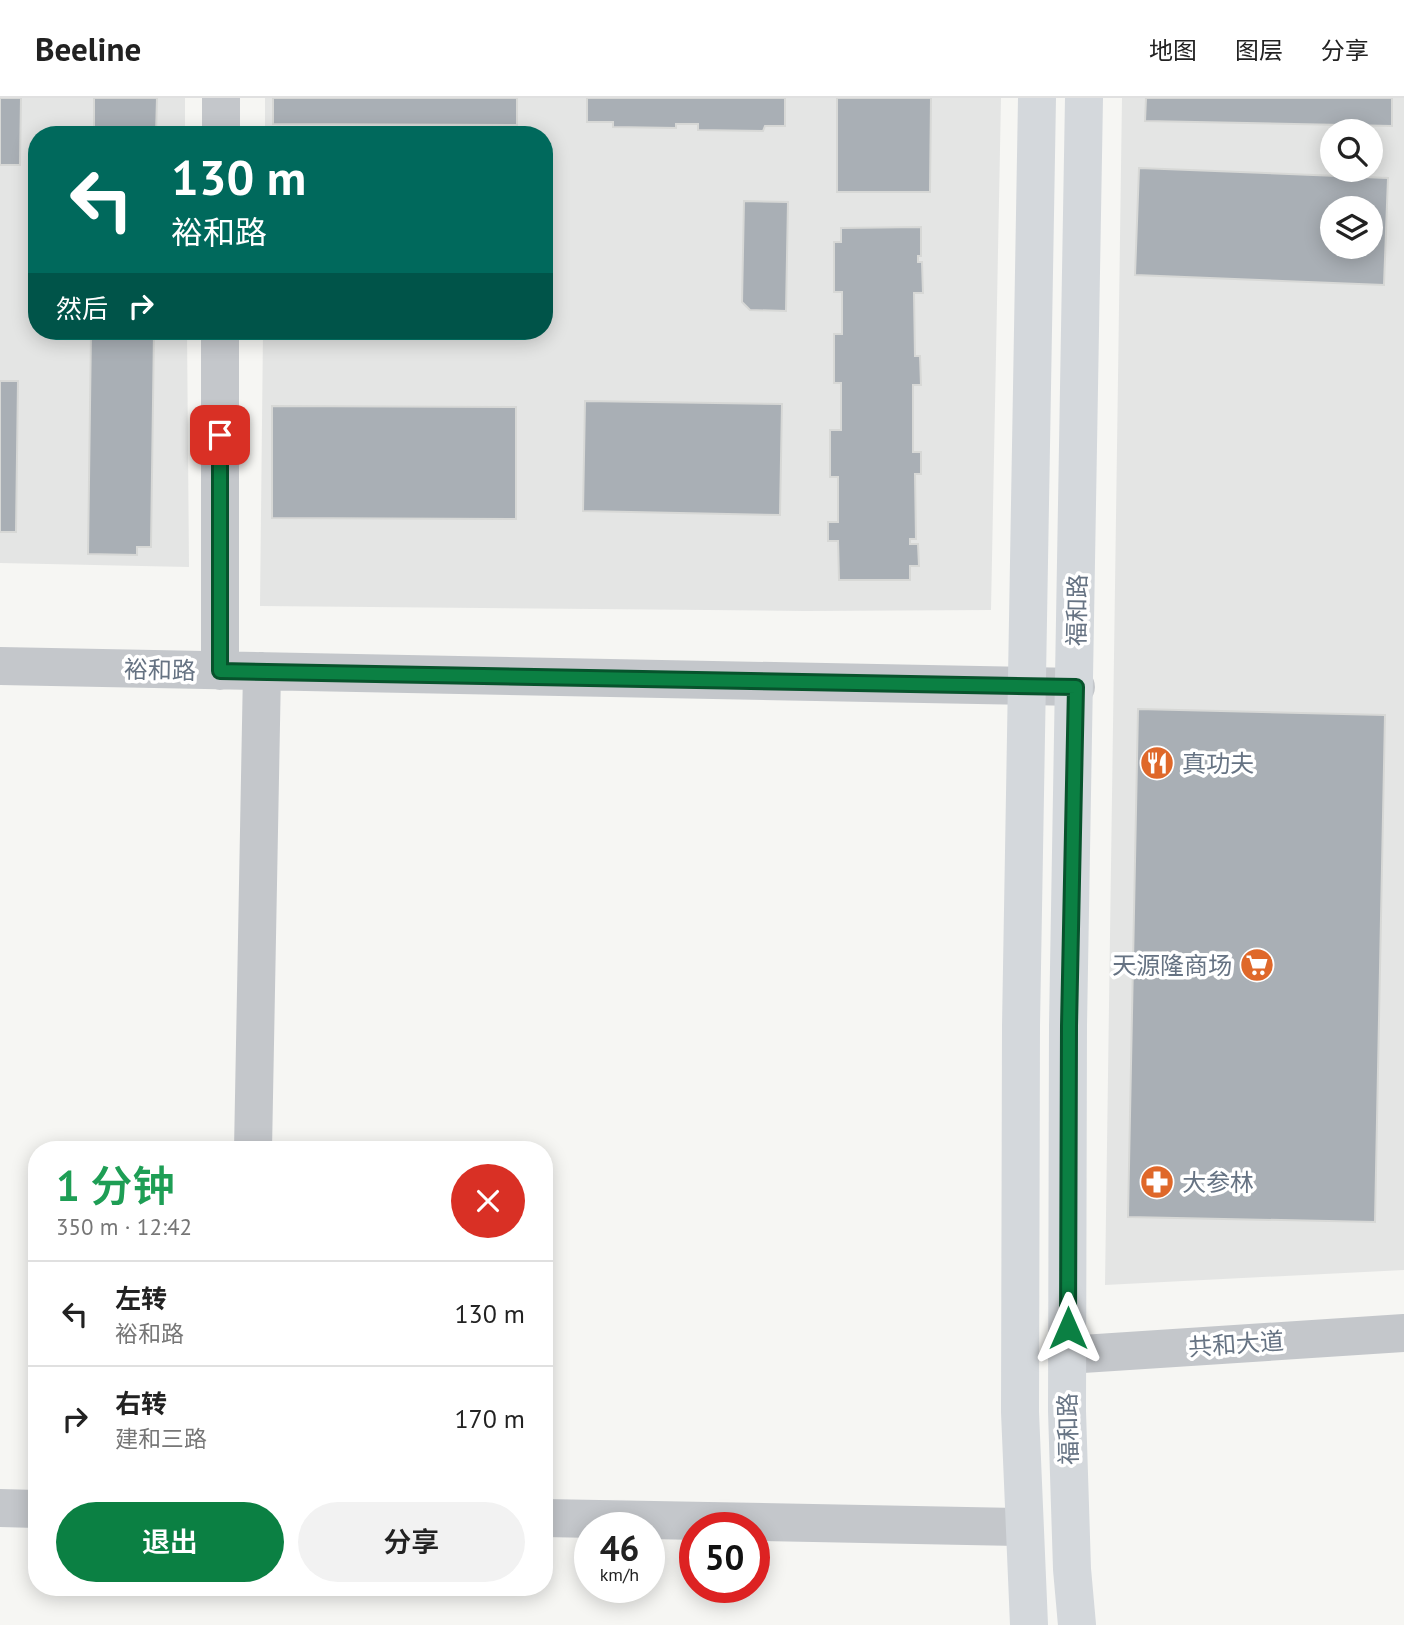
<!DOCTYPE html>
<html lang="zh">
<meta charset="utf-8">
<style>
:root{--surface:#fff;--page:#f2f2f2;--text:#222;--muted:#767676;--line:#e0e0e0;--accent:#0b8043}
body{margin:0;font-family:"PT Sans","Noto Sans SC",sans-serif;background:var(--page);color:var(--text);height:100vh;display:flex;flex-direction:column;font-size:26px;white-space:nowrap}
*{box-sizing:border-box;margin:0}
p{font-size:23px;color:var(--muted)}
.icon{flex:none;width:38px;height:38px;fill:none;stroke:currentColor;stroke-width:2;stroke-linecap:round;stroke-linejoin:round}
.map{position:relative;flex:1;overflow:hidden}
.side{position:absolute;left:28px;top:1043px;width:525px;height:455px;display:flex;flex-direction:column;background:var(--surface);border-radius:28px;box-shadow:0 4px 18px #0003}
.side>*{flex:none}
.top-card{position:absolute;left:28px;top:28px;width:525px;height:214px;border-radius:28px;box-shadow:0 4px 18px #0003;background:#00695c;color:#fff;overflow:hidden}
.controls{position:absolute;left:1320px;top:21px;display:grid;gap:14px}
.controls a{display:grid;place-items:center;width:63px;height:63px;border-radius:50%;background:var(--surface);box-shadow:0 4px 18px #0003;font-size:35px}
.speed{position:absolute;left:574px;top:1414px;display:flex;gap:14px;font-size:35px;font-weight:700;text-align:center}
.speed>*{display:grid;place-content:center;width:91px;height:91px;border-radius:50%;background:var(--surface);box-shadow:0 4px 18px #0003;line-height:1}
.speed small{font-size:18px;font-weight:400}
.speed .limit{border:10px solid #d22;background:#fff;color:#111}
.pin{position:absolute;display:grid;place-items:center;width:60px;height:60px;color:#fff;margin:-30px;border-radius:14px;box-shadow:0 4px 10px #0006}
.me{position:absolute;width:77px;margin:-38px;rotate:0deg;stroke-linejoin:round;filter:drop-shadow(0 0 5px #0008)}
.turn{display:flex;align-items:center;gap:24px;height:147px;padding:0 28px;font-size:32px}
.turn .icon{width:91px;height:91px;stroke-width:2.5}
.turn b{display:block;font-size:49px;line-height:60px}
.then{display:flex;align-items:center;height:66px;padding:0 28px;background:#0003;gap:14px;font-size:26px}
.round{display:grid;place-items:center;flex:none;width:74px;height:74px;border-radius:37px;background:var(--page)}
.head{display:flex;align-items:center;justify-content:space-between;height:119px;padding:0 28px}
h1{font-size:42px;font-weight:600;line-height:52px;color:#1e9e55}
.button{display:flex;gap:14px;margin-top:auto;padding:14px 28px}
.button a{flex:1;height:80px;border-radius:42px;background:var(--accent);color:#fff;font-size:28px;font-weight:600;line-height:80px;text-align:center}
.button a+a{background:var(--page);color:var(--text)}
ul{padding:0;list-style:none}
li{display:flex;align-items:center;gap:21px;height:105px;padding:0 28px;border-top:2px solid var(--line)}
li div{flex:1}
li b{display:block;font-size:26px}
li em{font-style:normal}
header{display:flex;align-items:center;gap:42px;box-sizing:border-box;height:98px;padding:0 35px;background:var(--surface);border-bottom:2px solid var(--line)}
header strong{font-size:33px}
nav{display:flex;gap:38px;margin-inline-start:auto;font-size:24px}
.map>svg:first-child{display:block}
</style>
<header>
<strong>Beeline</strong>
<nav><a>地图</a><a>图层</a><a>分享</a></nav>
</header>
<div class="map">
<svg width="1404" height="1527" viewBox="0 0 1404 1527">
<rect width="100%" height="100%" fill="#f6f6f3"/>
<path fill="#e4e5e4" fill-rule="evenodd" d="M0,0h185v37h-148v196h150l2,236 -189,-4z
M265,0h736l-10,512 -186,1 -545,-5 3,-275h281v-196h-279z
M1122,0h282v1172l-299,15zM1332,33h38v39h-38zM1332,110h38v39h-38z"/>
<path fill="#a9afb5" stroke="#d7d8d6" stroke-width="2" fill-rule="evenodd" d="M0,0h21l-1,67h-20z
M94,0h63l-1,37h-62z
M273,0h244v27l-244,-1z
M587,0h198v28h-20l-2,5 -65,-1v-6h-22v4l-63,-1v-5h-26z
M837,0h94l-1,94h-93z
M1146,0h246v28l-247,-5z
M1139,70l249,10 -4,107 -249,-10zM1332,110h38v39h-38z
M744,103l44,1 -2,109 -36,-1 -8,-8z
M921,129v29h-3v6h4l1,31h-9l1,63h5l1,29h-8v67h8v22h-6l1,65h-6v5h8l1,22h-9v14h-71l-1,-39h-10v-19h10v-45h-8v-47h11v-47h-7v-49h8v-42h-8v-50h7v-14z
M91,233h63l-3,216h-14v8l-49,-1z
M0,283h18l-2,151h-16z
M585,303l197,3 -2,111 -197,-4z
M272,308l244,1v112l-244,-1z
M1138,611l247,6 -10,507 -247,-5z"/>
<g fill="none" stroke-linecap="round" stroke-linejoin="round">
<path stroke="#c4c7cb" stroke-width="38" d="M221,37v-37
M0,568l1076,21
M220,573v-340
M253,1052l9,-479
M1067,1257l337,-22
M0,1410l37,1
M544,1420l480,9"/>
<path stroke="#d4d8dc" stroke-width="38" d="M1029,1527l-9,-213 1,-386 16,-928
M1077,1527l-5,-56 -5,-158 1,-385 16,-928"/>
</g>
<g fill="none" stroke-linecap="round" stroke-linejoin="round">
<g stroke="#07532c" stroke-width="18">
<path id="route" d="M220,337v236l856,16 -7,339 -1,302"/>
</g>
<use href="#route" stroke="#0b8043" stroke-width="12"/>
</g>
<defs>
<g id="restaurant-disc" transform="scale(1.75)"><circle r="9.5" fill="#df682a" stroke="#fff"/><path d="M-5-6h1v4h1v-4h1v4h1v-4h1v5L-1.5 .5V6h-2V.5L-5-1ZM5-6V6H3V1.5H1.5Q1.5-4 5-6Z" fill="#fff"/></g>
<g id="supermarket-disc" transform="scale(1.75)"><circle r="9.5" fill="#df682a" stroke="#fff"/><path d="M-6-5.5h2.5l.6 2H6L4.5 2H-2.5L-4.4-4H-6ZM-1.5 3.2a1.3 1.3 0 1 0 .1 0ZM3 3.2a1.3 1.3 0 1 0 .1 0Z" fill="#fff"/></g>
<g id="pharmacy-disc" transform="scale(1.75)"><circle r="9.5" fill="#df682a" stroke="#fff"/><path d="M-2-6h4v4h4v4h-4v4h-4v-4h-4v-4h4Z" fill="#fff"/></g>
</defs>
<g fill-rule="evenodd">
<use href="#restaurant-disc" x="1157" y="665"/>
<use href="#supermarket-disc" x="1257" y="867"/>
<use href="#pharmacy-disc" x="1157" y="1084"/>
</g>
<g text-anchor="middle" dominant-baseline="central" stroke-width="7" stroke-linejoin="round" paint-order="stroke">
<g font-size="24" fill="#667383" stroke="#fff">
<text transform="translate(1077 512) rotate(-89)">福和路</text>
<text transform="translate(160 572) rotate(1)">裕和路</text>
<text transform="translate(1236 1246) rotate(-4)">共和大道</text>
<text transform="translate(1068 1331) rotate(-91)">福和路</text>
</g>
<g font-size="24" fill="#667383" stroke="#fff" text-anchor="start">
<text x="1182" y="665">真功夫</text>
<text x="1232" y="867" text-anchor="end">天源隆商场</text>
<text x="1182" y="1084">大参林</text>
</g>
</g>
</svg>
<div class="controls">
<a><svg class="icon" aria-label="search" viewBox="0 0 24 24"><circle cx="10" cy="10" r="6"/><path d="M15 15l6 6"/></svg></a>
<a><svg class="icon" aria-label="layers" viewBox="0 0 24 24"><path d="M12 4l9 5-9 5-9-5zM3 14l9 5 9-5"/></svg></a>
</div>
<div class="speed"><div>46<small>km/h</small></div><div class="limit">50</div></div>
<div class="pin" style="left:220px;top:337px;background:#d93025"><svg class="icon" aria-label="arrive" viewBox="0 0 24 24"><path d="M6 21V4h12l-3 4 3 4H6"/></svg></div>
<svg class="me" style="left:1068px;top:1230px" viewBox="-20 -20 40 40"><path d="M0-17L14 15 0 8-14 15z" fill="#0b8043" stroke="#fff" stroke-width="4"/></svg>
<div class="top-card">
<div class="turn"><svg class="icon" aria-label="left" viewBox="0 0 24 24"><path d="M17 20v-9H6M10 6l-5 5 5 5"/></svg><div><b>130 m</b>裕和路</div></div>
<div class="then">然后<svg class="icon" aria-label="right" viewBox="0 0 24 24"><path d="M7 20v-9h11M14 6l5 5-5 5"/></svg></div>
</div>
<section class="side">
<div class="head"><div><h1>1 分钟</h1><p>350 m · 12:42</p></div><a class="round" style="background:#d93025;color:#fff"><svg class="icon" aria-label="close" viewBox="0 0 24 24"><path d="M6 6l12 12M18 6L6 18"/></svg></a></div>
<ul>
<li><svg class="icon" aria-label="left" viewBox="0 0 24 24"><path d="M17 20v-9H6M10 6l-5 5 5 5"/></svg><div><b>左转</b><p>裕和路</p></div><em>130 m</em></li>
<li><svg class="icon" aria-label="right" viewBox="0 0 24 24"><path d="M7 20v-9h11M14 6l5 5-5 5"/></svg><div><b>右转</b><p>建和三路</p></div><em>170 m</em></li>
</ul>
<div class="button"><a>退出</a><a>分享</a></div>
</section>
</div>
